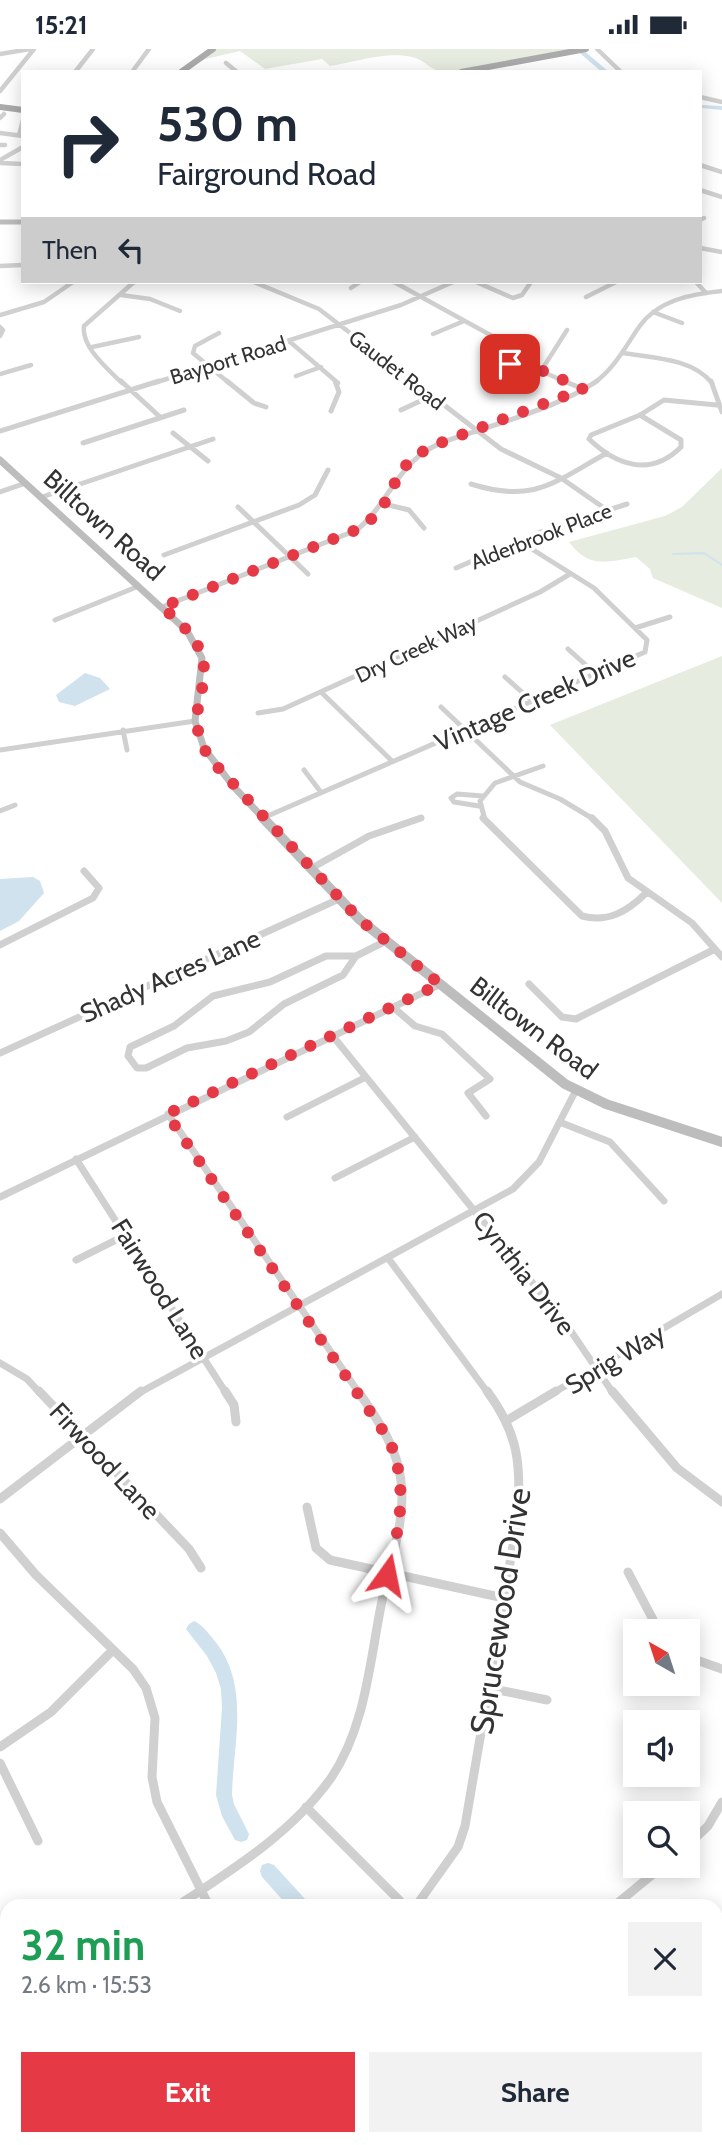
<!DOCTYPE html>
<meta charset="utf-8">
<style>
:root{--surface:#fff;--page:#f2f2f3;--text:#1f2937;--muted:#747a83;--accent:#e63946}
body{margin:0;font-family:Cabin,sans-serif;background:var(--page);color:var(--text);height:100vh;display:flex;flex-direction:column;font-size:26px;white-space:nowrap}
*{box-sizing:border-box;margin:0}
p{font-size:23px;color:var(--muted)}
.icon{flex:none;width:38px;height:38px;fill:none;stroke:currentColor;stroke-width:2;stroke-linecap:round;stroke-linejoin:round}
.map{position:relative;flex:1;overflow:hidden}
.panel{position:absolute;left:0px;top:1850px;width:723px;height:247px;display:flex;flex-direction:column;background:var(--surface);border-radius:21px 21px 0 0;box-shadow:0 4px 18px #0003}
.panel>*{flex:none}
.banner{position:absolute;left:21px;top:21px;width:681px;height:214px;border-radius:0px;box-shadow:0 4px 18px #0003;background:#fff;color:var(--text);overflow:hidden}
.needle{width:46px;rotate:321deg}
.tools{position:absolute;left:623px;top:1570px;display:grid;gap:14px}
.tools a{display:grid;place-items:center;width:77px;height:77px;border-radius:0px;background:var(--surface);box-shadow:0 4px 18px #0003;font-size:35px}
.pin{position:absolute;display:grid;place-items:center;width:60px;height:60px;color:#fff;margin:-30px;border-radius:14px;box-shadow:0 4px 10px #0006}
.me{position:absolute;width:77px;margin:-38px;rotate:12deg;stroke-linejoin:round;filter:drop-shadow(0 0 5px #0008)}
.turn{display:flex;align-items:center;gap:24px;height:147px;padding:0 21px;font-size:32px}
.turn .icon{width:91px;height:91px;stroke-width:2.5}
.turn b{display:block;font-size:49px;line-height:60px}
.then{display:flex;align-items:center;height:66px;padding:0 21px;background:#0003;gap:14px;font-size:26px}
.round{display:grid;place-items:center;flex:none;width:74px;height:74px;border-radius:0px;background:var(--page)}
.head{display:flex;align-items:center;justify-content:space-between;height:119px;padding:0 21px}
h1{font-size:42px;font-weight:700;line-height:52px;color:#1e9e55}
.action{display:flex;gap:14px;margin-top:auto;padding:14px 21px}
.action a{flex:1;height:80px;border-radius:0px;background:var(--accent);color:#fff;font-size:28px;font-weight:700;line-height:80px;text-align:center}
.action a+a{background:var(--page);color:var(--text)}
.status{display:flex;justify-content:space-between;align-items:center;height:49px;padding:0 35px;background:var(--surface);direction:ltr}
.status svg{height:19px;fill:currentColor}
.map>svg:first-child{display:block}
</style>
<div class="status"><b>15:21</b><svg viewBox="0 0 49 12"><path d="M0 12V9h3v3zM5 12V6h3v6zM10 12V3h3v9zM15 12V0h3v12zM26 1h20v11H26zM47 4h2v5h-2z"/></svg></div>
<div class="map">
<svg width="722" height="2096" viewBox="0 0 722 2096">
<rect width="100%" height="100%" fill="#fff"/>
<path fill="#e6ecdf" d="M216,0h360l-124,23c-26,0 -21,-10 -40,-15 -24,-6 -58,5 -82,9l-8,-7 -57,10 -25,-18 -39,9z
M722,419v140l-69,-30 -3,-9 -14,-12c-29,5 -47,12 -67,-15l96,-26 17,-9z
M722,607v247l-172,-178z"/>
<path fill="#cfe2ee" d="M85,624l15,5 10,11 -35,17 -16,-4 -3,-7z
M33,828l7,4 4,12 -25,28 -19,10v-52z"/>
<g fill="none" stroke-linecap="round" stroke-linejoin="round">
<path stroke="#cfe2ee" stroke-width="2" d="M673,505l31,-1 18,12"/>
<path fill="#cfe2ee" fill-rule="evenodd" d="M575,0h7l27,23h-7z
M700,56l22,1v4l-20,-2z
M194,1572c9,4 14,12 20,19 37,45 19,103 18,155l2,9 15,30 -2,6 -6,2 -6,-2 -13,-24 -6,-21 6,-87 -1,-19 -5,-16 -9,-17 -21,-27 3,-5z
M268,1814l6,2 32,35 2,6h-20l-26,-29 -2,-6 2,-6z
M438,2090h19l3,6h-20z"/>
<path stroke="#d0d0d0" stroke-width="4.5" d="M597,0l24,23
M0,5l30,-5
M226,14l11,9
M75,23l18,-23
M132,23l17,-23
M0,42l34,-42
M700,48l22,5
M0,69l4,-4
M0,84l23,3
M19,86l4,-15
M0,96h5
M0,111l23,-13
M0,114l23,1
M700,116l22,7
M700,141l22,7
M700,171l4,-2
M700,199l22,4
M0,217l23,-1
M254,233l65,27 96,74
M394,233l100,55
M476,233l37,16 9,-3 9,-13
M696,233l10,11
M351,239l9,-6
M121,246l29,4 30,12
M586,248l30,-15
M653,263l29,11
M0,266l44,-13 29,-20
M0,278l3,3 -3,6
M219,284l-24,13 -2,7 36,30
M433,285l31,-13
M289,292l49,42
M92,298l47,-10
M623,304c29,5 69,5 89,30
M511,315l30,7 27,12
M541,322l26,-41
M0,325l31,-9
M296,327l25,-9
M122,334c-14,-14 -41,-36 -38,-57l50,-44
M154,334l247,-78 52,-23
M594,334c21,-15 31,-36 45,-56 19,-27 52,-33 83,-36"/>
<path stroke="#d0d0d0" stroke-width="5" d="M121,332l39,36
M227,332l27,22 12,4
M413,332l88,68 60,29 46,32
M564,332l19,8
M711,332l11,31
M401,361l30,-14
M331,362l8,-19 -4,-11
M0,382l159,-50
M173,384l35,28
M589,390c28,27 62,38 92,8v-7l-41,-25
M589,390l2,-4 49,-20 24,-15 53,5
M83,394l101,-33
M471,435c63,20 83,-2 136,-31
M0,443l26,-9
M42,448l171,-58
M384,455l25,6 15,18
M238,458l70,67
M164,506l135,-50 16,-10 13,-25
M456,519l82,-35 89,-29
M162,558l195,-77c27,-22 38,-57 66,-77 18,-13 40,-17 60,-24 38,-13 80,-25 114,-48
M55,571l84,-34
M635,579l35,-11
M568,600l29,26
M505,628l29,26
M321,643l71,69
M441,658l79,75 40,17 35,21
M258,664l25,-4 257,-117 30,-18
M123,681l4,20
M0,701l195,-29
M304,721l16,21
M479,757l-25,-4 -3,-4 6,-4 26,2
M0,762l15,-6
M263,769l382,-166 2,-12 -53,-52 -75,-47
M416,771l5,-2
M485,771l-5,-19 15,-18 48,-17"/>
<path stroke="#d0d0d0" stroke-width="7" d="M483,769l99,98c26,7 46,-5 64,-23
M592,769l13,13 23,47 64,45 30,34
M310,820l59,-33 52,-18
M0,896l93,-47 6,-10 -15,-17
M326,907h30l-13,19 -59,29 -35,28 -23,9 -39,7 -41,20h-9l-9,-12 2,-9 44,-21 39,-30 57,-14z
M356,907l28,-14
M529,935l33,33 14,2 139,-70
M394,959l21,18 27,8 48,45 -22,14 18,23
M332,986l234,289 47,69
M0,1004l339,-154
M168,1065l191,279
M287,1068l79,-40
M562,1074l48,19 54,59
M76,1110l150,234
M335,1129l80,-41
M0,1148l441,-213
M388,1209l100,135
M76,1211l50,-25
M0,1314l27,16 13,14
M139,1344l374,-204 26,-27 37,-72
M553,1344l169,-99"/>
<path stroke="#d0d0d0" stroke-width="9" d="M39,1342l150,158 12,19
M225,1342l9,14 2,17
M612,1342l65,77 45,34
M506,1372l50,-30
M0,1450l141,-108
M307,1458l9,41 14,12 174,38
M0,1484l36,42 97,94 13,19 9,30 -3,59 5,25 52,104
M628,1523l31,59
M688,1608l34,12
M489,1639l58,12
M0,1698l51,-35 62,-62
M0,1714l38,78
M306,1758l99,99
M688,1796l20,-19 14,-24
M177,1857c55,-36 115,-73 154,-128 36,-53 39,-122 52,-182 8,-38 23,-76 18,-115 -4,-35 -24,-62 -43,-90
M416,1857l42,-59 7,-21 53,-310c3,-51 1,-82 -31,-125
M614,1857l50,-41
M0,1976l7,-4
M716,2045l6,2
M0,2079l7,17
M555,2090l4,6"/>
<path stroke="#bdbdbd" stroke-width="5" d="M0,173h23"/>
<path stroke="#bdbdbd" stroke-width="7" d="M0,411l187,171 15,27 -7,63 9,27 29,38 32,34"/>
<path stroke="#bdbdbd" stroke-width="10" d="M263,769l96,101 206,165 41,20 116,38"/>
<path stroke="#ababab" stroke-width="6" d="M181,23l32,-23
M461,23l125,-23
M0,58l23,3"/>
</g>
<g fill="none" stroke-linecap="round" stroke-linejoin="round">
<path stroke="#e63946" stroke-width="12" stroke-dasharray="0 21.6" d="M387,1526c13,-47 22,-92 1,-137l-221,-324 273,-130 -81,-65 -148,-159c-32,-47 3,-68 -10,-107 -7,-19 -24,-33 -39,-46l194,-77 18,-13 10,-13 18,-35 16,-15 22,-11 143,-54 -42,-19 -31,-6"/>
</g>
<g text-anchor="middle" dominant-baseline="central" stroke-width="7" stroke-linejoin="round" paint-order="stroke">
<g font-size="21" fill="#333" stroke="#fff">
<text transform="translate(228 311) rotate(-17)">Bayport Road</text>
<text transform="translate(397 321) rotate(38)">Gaudet Road</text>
<text transform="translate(541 487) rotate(-21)">Alderbrook Place</text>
<text transform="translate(416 600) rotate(-25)">Dry Creek Way</text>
</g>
<g font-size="26" fill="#333" stroke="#fff">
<text transform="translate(104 476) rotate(42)">Billtown Road</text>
<text transform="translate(535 651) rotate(-24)">Vintage Creek Drive</text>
<text transform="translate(170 927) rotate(-24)">Shady Acres Lane</text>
<text transform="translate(534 979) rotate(37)">Billtown Road</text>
<text transform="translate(524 1224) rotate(52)">Cynthia Drive</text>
<text transform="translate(160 1240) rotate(58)">Fairwood Lane</text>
<text transform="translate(615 1310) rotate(-31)">Sprig Way</text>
<text transform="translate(105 1412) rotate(47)">Firwood Lane</text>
</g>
<g font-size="32" fill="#333" stroke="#fff">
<text transform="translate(500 1562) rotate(-81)">Sprucewood Drive</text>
</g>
</g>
</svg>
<div class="tools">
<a><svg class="needle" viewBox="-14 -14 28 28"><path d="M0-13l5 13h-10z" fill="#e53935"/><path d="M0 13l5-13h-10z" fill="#747a83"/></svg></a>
<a><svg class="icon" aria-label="sound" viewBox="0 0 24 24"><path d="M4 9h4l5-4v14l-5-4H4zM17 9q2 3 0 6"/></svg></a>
<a><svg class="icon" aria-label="search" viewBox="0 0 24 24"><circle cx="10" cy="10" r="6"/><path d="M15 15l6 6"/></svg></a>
</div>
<div class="pin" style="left:510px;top:315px;background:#d93025"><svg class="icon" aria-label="arrive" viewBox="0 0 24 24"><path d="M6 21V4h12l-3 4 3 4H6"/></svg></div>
<svg class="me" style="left:387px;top:1526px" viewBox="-20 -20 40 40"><path d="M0-17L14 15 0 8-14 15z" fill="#e63946" stroke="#fff" stroke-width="4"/></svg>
<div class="banner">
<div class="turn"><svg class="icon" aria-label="right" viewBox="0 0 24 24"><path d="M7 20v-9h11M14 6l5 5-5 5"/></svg><div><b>530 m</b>Fairground Road</div></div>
<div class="then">Then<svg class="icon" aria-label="left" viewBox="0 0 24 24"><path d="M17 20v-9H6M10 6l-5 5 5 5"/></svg></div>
</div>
<section class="panel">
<div class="head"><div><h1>32 min</h1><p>2.6 km · 15:53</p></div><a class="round"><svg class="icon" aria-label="close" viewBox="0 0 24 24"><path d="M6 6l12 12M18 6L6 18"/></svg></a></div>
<div class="action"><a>Exit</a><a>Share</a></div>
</section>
</div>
